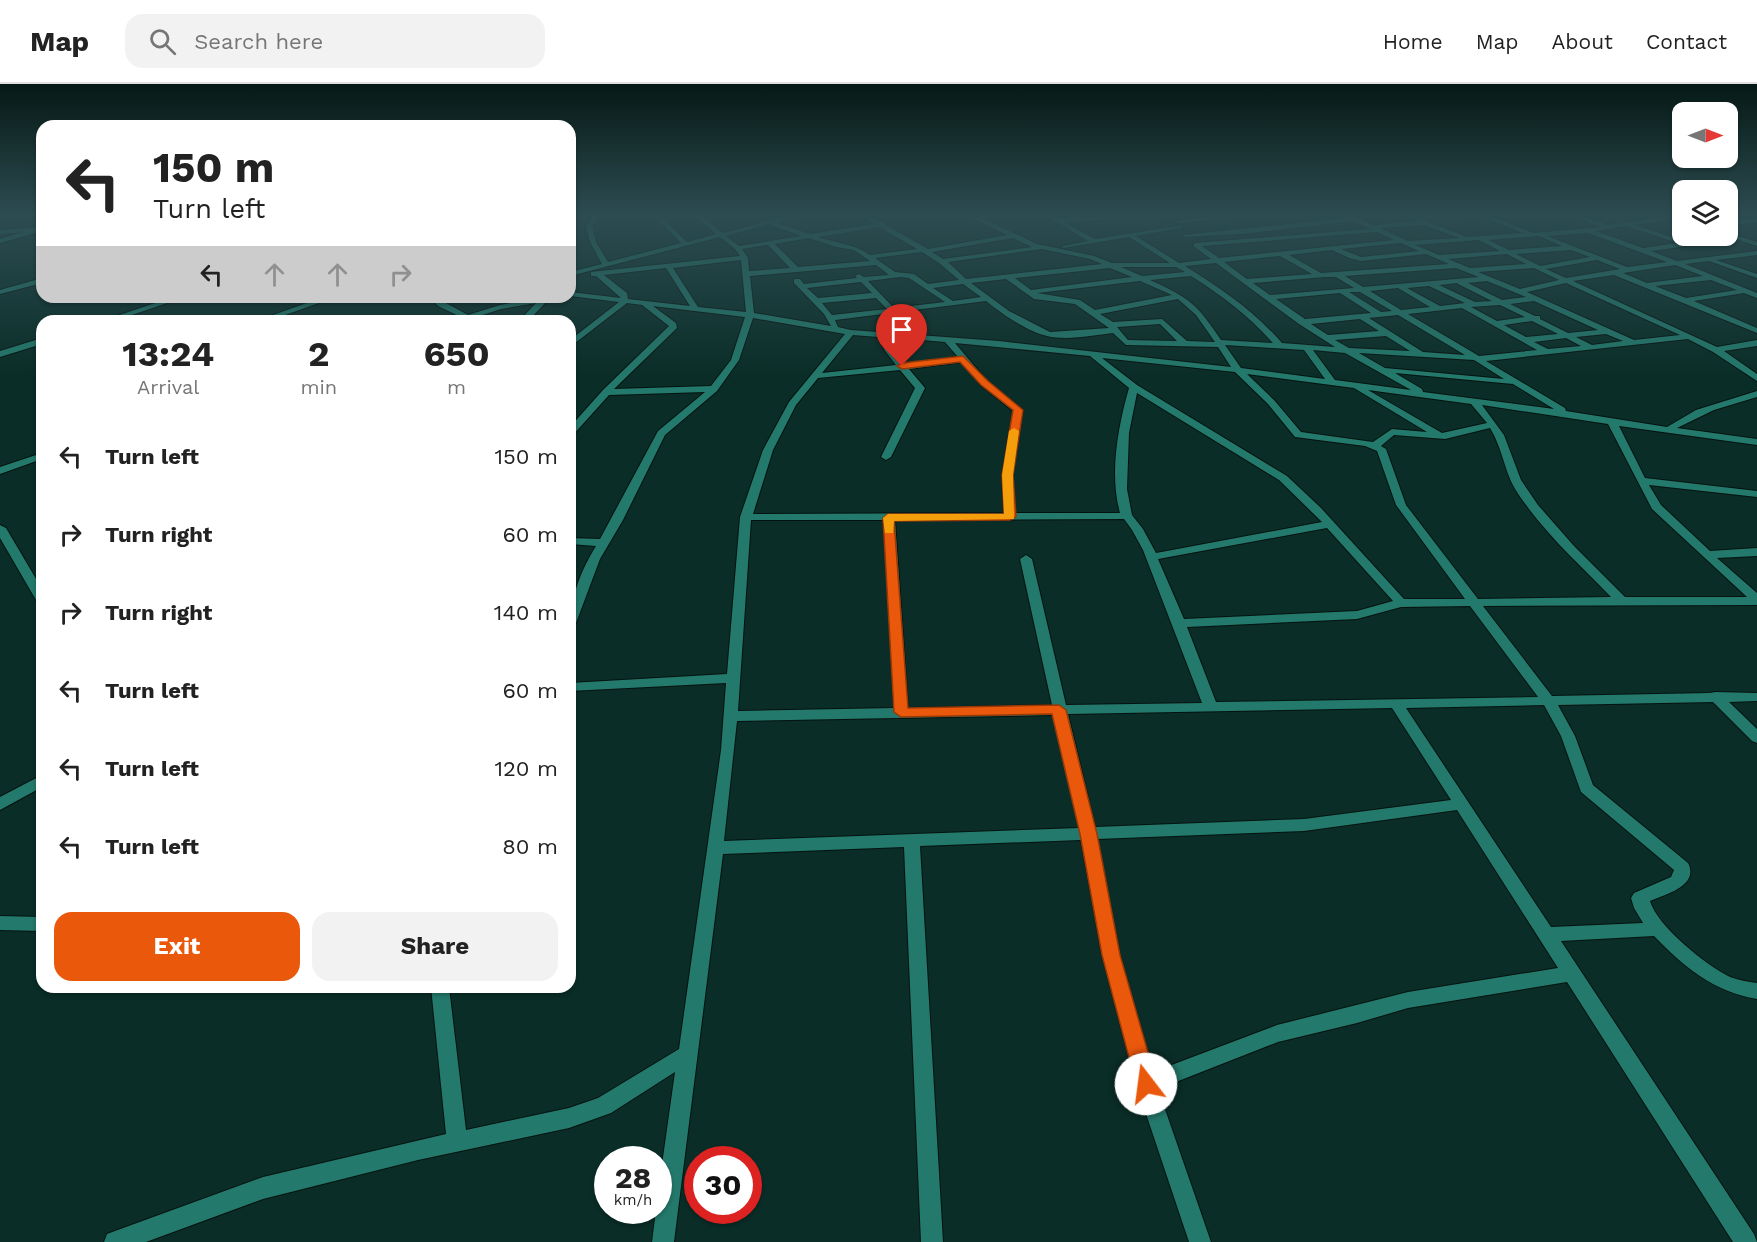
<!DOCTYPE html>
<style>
:root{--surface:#fff;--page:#f2f2f2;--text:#222;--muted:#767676;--line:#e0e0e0;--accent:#ea580c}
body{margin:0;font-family:"Work Sans",sans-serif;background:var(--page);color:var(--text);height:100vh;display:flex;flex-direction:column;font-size:22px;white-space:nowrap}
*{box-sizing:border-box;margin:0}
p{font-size:20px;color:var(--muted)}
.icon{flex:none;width:33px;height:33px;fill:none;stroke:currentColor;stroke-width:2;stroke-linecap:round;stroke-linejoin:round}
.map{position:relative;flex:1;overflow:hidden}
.details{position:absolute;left:36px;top:231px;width:540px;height:678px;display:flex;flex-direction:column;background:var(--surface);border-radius:18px;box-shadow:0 2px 4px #0004}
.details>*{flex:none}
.hud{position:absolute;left:36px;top:36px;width:540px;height:183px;border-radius:18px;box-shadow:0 2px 4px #0004;background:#fff;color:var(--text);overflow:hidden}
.needle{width:39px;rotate:90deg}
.buttons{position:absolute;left:1672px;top:18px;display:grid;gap:12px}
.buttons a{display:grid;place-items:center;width:66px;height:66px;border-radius:12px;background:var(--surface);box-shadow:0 2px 4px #0004;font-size:30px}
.speed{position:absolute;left:594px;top:1062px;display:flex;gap:12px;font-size:30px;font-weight:700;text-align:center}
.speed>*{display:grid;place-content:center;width:78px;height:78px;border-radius:50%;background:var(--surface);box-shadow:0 2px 4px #0004;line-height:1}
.speed small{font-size:15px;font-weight:400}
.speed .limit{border:9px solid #d22;background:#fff;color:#111}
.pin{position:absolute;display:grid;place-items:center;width:51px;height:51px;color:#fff;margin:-62px -26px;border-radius:50% 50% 50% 0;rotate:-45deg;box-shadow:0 0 6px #0007}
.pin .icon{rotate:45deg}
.me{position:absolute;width:66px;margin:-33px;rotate:345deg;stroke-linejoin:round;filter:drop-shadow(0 0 4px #0008)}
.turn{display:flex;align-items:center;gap:21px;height:126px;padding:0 18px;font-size:27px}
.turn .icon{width:78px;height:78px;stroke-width:2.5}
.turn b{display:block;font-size:42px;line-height:51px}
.lanes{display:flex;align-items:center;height:57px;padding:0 18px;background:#0003;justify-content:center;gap:30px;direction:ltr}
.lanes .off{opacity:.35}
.eta{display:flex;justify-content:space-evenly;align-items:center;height:102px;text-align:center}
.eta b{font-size:36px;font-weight:700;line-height:42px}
.primary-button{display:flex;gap:12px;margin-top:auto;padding:12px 18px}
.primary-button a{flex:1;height:69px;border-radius:18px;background:var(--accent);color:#fff;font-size:24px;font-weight:700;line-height:69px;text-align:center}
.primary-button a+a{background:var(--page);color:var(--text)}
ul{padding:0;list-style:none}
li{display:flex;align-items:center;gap:18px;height:78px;padding:0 18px}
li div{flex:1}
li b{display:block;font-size:22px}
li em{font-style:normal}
header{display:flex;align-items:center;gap:36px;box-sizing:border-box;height:84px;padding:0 30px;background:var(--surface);border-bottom:2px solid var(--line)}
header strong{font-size:28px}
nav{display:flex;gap:33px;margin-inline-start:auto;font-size:21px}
.search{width:420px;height:54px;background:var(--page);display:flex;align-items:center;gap:15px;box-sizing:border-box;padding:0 21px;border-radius:18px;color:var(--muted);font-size:22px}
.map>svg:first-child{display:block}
</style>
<header>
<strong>Map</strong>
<div class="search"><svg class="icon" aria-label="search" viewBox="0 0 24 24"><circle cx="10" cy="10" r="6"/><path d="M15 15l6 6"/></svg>Search here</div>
<nav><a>Home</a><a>Map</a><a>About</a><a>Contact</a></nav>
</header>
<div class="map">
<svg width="1757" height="1158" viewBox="0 0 1757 1158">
<rect width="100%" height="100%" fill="#0a2d27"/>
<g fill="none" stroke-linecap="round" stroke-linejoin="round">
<g stroke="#051310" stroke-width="2">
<path id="minor" d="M590,130h6l1,5 -5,7 4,16 12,20 73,-19 -29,-29h6l29,28 29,-8 -24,-20h7l24,19 73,-19h9l-29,9 34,11 64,-10 -15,-10h7l19,9 1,2 42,24 79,-14 -42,-21h42l-25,4 55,26 57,12 18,7h58l-41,-26 -66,11v-2l25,-5 -45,-27h7l8,4 103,-4 -2,3 -95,5 31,17 88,-14 -2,3 -45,8 43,27 32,-4 -18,-13 2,-3 175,-14 -16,-8 -112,13 -57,3 -3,-2 166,-17 -6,-4h7l24,11 44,-4 3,-2 47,18 56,-4 -43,-17 -70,3 -3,-2 3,-2 76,-1 47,19 68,-6 -33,-13h8l33,11 74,-11v3l-48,8 54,18 -2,3 -36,5 26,10 80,-10v4l-41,5 41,14v4l-48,-17 -24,3 72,29v5l-13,-5 -50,8 63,27v5l-143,-58 -41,6 144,66 40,-7v6l-33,5 33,23v7l-44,-29 -25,-13 -202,22 79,47 1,3 101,16 29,-17 61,-19v6l-43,13 -37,18 80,11v6l-138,-19 26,52 112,13v6l-108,-12 12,20 49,46 47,-3v8l-40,2 40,35v12l-274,1 69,90 158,-3 5,-1 42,1v8l-28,1 28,27v14l-5,-2 -39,-39 -155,3 17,31 18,49 95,78c12,23 -24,32 -38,38 7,25 57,65 80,76 8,3 18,5 27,6v16c-43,-7 -73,-32 -103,-63l-93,5 193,293 3,8h-24l-166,-260 -159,26 -51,15 -79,19 -120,47 53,153h-22l-53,-158 -34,-129 -21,-115 -161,6 23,396h-22l-17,-395 -181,7 -49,388h-22l4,-32h2v-17l17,-121 -64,41 -42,15 -151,32 -155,39 -117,43h-42l3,-8 8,-3 148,-54 183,-43 -15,-147h18l17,143 103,-22 29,-10 81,-49 42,-299 5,-67 -156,8v-8l157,-9 13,-157 23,-67 26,-48 56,-68 -92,-16 -14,42 -22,31 -52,44 -42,85 -23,39 -24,64 -6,4c0,-29 11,-57 26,-81l-26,-2v-6l30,1 58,-108 47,-39 -96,3 -36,40 -3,1v-9l33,-37 66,-64 -27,-21 -15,-2 -57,44v-7l49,-38 -49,-6v-4l51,6 -25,-22h-5v-4l149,-16 -5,-7 -15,-12 -150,39v-4l32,-8 -12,-22 -4,-16 5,-7zM769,140l32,12 -62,10 -13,-10zM1424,141l35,13 -51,3 -28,-13zM1626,142l52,17 -35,5 -47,-17zM879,143l38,22 -47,6c-15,-11 -34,-12 -52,-18zM1377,148l17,8 -175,18 -17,-12zM1587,149h1l79,29 -40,5 -80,-31zM1539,152l23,10 -53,4 -21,-10zM809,154l27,9 18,3 16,11 -72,6 -23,-23zM1013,154l19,9 -89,12 -11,-7zM1479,156l21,11 -61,4 -24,-10zM1401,159l18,8 -58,6 -20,-8zM768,161l22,23 -41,3 -1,-13 -6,-9zM1042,165l48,10 12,5 -136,15 -18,-17zM1332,166l17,8 12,3 65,-7 23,10 -128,9 -32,-18zM1571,166l19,7 -50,9 -24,-12zM922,168l17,11 20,17 -31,4 -14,-10 -19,-2 -20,-14zM1507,170l19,10 -56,4 -22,-9zM1280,172l32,18 -65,5 -23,-17zM741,176l5,52 -48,-5 -25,-39zM1597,176l23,9 -54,9 -20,-9zM1216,179l83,61 36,23 -53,-4c-29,-33 -59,-53 -97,-77zM876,181l13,10 -25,2 -5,-3 -4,2 2,2 -53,6 -4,-5h-6v4l30,31 7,12 -77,-13 -4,-37zM1675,181l28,11 -56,7 -24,-10zM1121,183h55l9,5 -43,4zM666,184l24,38 -62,-7 -1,-6 -23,-18zM1110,184l22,9 -101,13 -16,-12zM1456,184l23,9 -116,10 -18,-11zM1534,184l25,12 -39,9 -42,-17zM1191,192c30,19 58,40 82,67l-52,-3c-24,-36 -31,-42 -71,-60zM901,193l8,1 36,24 -51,6 -26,-27zM1325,193h11l18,11 -84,7 -17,-12zM1006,195l28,20 41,5 34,24 -59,4 -41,-21 -38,-28zM1711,196l26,10 -51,8 -31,-12zM1140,197l32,14 -77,15 -15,-10 -43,-7zM1487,197l39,16 -24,3 -34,-17zM861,198l11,11 -54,5 -11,-10zM1458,199v1l34,17 -17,1 -36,-17zM1566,199l114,52 -46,5 -107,-48zM963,200l18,13 -28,4 -20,-13zM1429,202l36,17 -25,3 -33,-18zM1398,204l32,19 -29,3 -31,-19zM1349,208h11l32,19 -11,1zM1340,209l31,20 -66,6 -29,-20zM876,214l11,11 -55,6 -10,-12zM1178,215l18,16 19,27 -28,-1 -25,-22 -49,3 -13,-8zM986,217c16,13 42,31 61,35 21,5 46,-1 66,-3l13,12 92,2 13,20 -232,-26 -148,-11 -13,-3 -3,-7zM1534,217l64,29 -30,3 -28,-14v-3h-5l-25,-12zM1500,221l25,12 -28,4 -26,-14zM653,222l92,11 -14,43 -20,26 -97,3 63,-61 -1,-5zM1462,224l75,42 -58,6 -71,-42zM1398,231l67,40 -42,-3 -54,-34zM1360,235l19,12 -51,4 -17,-11zM1532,237l26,13 -32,3 -22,-12zM1160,240l17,17 -49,-1 -11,-13zM1606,250l17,7 -31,4 -16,-8zM853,251l25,2 7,14 11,14 -74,8zM1386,252l24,15 -61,-3 -14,-8zM887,253l58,5 13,15 -53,7 -12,-14zM1566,254l15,8 -33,3 -14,-7zM955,259l135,13 39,32c-11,38 -20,86 -9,125h-105l-3,-38 11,-65 -36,-29zM1225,261l79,5 21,29 -84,-11zM1313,266l32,3 66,37 -76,-10zM1359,269l115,7 30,19 -119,-11zM1102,274l133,14 33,32 27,33 70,9 12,5 19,54 69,94h-61l-83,-91 -34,-32 -150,-91zM962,278l19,23 32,26 -11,64 2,38 -251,1 20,-64 23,-45 22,-27 82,-8 15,18 -34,69 5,3 5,-3 34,-69 -16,-19zM1395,289l118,11 41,25 -131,-17 -1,-3zM1247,290l107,14 73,44 -35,-3 -19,13 -72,-10 -27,-32zM1368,306l103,14 16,19 -45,10zM1137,309l142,87 43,42 -166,31 -13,-24 -11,-14 -5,-26 2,-56zM1482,321l126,19 44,85 95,88h-122l-51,-51 -36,-41 -17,-25 -17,-45zM1490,344c12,19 14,42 25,61 26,41 63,74 96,108l-133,2 -72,-94 -20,-56 -5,-3 13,-11 51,4zM1124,435l8,11 11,20 59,153 -136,2 -34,-146 -6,-4 -6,4 32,146 -144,3 -13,-188zM751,436h133l10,188 -156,3zM1327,444l66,73 -36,10 -173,8 -26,-60zM1470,522l68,91 -322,5 -29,-75 170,-8 44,-12zM1544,621l17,31 20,56 93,78 -3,7 -37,16 -3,5 3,10 9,15 -92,4 -145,-219zM1392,624l59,92 -147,19 -209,8 -27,-113zM1054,631l25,113 -355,13 13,-120zM1457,726l101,158 -150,24 -131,33 -124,47 -33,-117 -23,-116 207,-8z
M1237,130h20l-78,9 -3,-2z
M1757,134v4l-29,4v-4z
M42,143v4l-42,3v-4z
M1728,149l29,9v4l-31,-10z
M39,195h3v4l-42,11v-4z
M173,213h12l-71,24h-12z
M324,213h12l-68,24h-12z
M430,213h8l6,5 24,13 32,-10 44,-8 5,2 -21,22h-9l17,-18 -35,6 -28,9 -1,3h-19l8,-4 -23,-11z
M42,254v6l-42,13v-6z
M42,369v6l-42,15v-7z
M0,441l6,3 36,61v15l-6,-4 -36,-62z
M42,691v12l-42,23v-13z
M0,832l42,1v14l-42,-1z"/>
</g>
<g stroke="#051310" stroke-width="2">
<path id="tertiary" d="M39,143h3v4l-42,12v-4z"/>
</g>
<use href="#minor" fill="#23796b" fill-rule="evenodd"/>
<use href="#tertiary" fill="#23796b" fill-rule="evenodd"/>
</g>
<linearGradient id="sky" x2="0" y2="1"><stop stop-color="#061915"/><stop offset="0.45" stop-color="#2d4c52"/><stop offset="1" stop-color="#2d4c52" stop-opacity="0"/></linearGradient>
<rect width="1757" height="292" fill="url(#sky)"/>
<path fill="#ea580c" stroke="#983908" stroke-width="1.5" d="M963,272l25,25 35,29 -10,65 3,42 -6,3 -116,1 14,187 151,-3 7,5 31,124 23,121 37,129 -3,6 -8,3 -7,-3 -3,-6 -34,-129 -22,-121 -28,-120 -151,3 -7,-5 -11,-194 5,-4h116l-2,-39 11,-65 -32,-25 -21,-23 -58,7 -5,-3 5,-3z"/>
<path fill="#f59e0b" d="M1014,344l5,3 -6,44 1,44 -120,2 -1,12h-8l-2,-15 5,-4h116l-2,-39 7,-44z"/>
</svg>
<div class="buttons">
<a><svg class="needle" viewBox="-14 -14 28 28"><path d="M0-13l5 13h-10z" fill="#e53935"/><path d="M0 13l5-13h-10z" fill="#767676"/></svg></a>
<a><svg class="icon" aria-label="layers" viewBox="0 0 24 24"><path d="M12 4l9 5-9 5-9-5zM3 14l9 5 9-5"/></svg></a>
</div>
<div class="speed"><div>28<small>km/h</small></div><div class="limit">30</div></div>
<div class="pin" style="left:902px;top:282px;background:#d93025"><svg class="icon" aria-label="arrive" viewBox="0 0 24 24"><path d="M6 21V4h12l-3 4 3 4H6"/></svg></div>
<svg class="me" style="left:1146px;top:1000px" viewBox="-20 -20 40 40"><circle r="19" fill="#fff"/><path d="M0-13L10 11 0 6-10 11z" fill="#ea580c"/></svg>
<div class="hud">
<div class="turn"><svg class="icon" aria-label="left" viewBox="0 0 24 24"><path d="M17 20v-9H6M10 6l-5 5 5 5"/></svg><div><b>150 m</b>Turn left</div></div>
<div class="lanes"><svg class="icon" aria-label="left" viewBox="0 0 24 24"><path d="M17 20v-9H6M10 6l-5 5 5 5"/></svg><svg class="icon off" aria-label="ahead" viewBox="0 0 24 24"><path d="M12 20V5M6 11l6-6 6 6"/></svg><svg class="icon off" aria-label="ahead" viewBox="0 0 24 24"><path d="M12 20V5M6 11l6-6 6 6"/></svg><svg class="icon off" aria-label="right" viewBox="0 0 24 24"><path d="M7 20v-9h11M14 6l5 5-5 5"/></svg></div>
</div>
<section class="details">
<div class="eta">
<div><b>13:24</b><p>Arrival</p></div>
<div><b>2</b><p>min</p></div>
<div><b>650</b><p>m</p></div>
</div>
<ul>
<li><svg class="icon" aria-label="left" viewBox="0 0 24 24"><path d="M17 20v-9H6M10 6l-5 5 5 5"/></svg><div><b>Turn left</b></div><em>150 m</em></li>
<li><svg class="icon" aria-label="right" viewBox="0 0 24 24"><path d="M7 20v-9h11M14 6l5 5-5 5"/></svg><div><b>Turn right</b></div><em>60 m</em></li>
<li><svg class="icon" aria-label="right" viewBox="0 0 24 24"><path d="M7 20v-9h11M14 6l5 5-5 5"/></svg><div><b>Turn right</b></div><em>140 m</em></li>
<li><svg class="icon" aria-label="left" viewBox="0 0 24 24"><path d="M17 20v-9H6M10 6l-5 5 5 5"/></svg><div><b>Turn left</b></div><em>60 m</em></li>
<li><svg class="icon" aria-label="left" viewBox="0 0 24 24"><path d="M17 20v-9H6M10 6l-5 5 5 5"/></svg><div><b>Turn left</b></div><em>120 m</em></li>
<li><svg class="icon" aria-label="left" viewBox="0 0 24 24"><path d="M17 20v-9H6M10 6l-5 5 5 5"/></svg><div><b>Turn left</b></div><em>80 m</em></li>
</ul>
<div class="primary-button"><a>Exit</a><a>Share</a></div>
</section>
</div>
